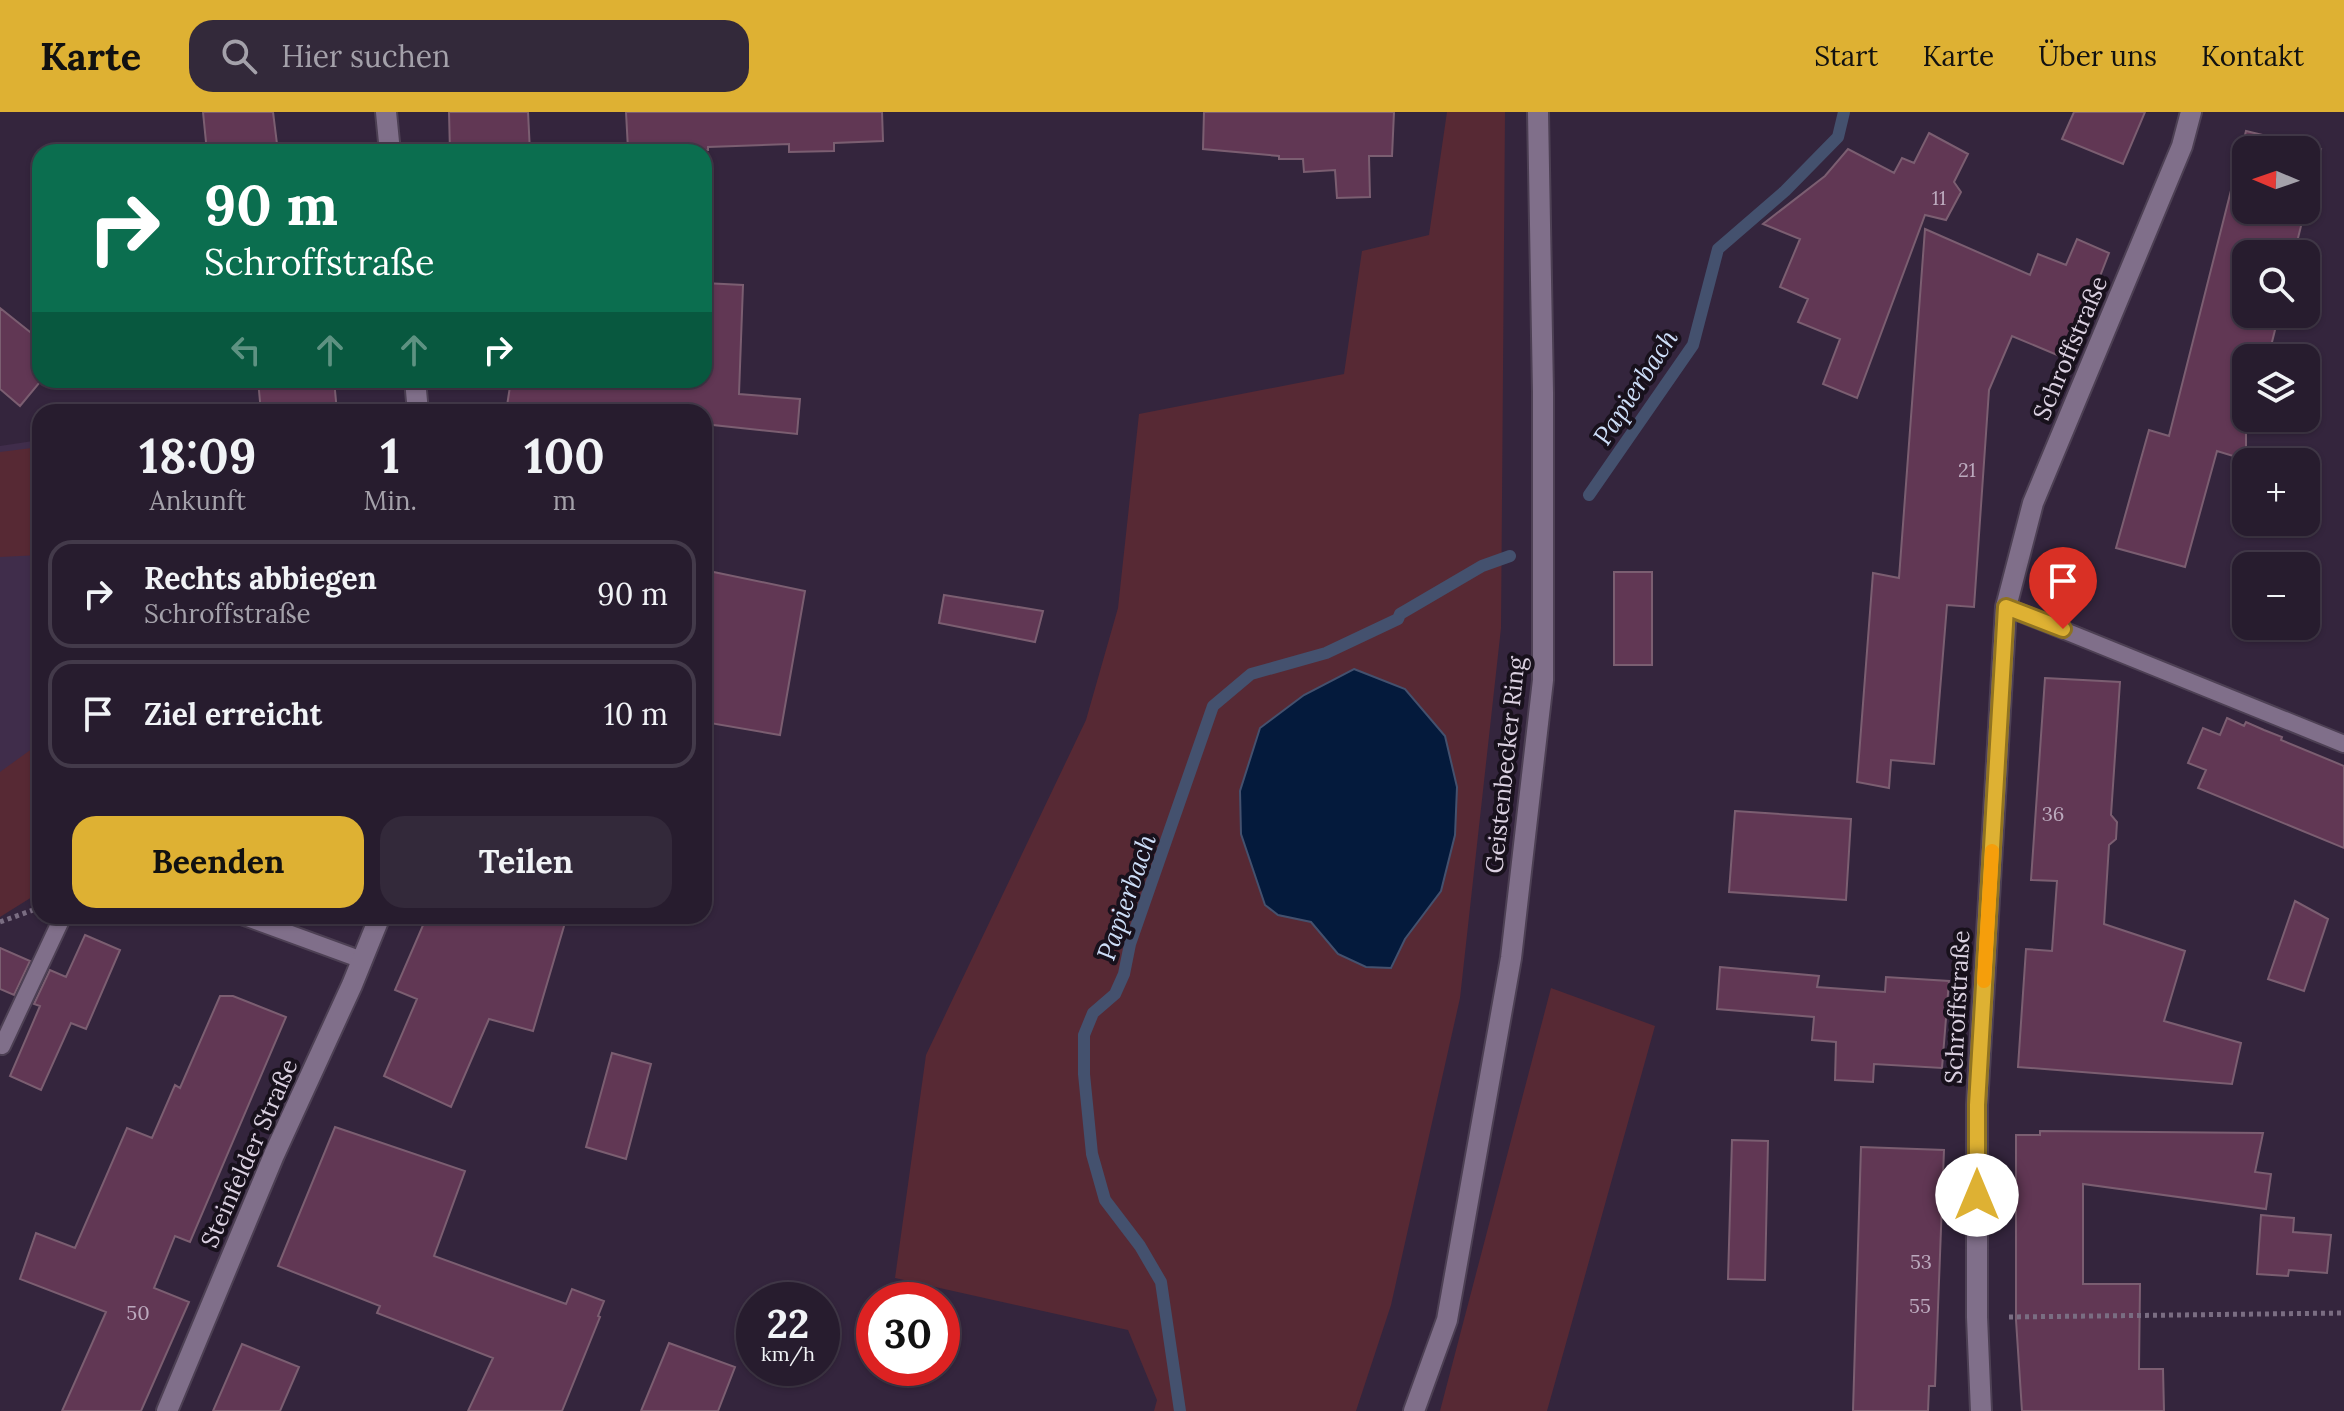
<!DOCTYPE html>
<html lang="de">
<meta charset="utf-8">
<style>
:root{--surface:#271c2e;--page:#33293a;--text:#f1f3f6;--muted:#a4a1aa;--line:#433a4a;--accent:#deb133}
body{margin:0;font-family:Lora,serif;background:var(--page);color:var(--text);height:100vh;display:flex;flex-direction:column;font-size:30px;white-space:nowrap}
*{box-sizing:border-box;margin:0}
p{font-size:26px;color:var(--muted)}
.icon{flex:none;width:44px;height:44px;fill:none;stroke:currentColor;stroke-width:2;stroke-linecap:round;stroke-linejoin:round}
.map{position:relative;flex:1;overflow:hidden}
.sheet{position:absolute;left:32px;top:292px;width:680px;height:520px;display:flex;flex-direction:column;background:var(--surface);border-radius:24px;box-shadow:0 2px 6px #0004,0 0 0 2px var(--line)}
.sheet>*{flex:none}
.guide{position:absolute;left:32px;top:32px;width:680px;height:244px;border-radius:24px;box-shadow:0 2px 6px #0004,0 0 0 2px var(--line);background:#0b6e4f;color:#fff;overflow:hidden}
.needle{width:52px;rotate:272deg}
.fabs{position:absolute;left:2232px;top:24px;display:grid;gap:16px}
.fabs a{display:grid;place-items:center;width:88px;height:88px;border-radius:16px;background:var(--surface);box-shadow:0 2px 6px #0004,0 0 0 2px var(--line);font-size:40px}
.speed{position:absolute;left:736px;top:1170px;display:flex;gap:16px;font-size:40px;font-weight:700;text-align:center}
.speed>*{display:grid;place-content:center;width:104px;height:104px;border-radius:50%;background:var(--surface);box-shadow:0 2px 6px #0004,0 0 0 2px var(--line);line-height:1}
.speed small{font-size:20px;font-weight:400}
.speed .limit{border:12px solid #d22;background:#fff;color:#111}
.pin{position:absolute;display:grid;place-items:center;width:68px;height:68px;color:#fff;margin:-82px -34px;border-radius:50% 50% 50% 0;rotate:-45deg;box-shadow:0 0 8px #0007}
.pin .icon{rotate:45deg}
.me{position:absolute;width:88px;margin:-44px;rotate:0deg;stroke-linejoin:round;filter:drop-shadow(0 0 6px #0008)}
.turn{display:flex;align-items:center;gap:28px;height:168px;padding:0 40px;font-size:36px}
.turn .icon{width:104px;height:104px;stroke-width:2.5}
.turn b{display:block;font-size:56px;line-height:68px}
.lanes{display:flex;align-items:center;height:76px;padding:0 40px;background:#0003;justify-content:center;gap:40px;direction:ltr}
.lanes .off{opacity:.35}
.eta{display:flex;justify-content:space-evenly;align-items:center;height:136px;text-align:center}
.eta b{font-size:48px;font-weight:700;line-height:56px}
.action{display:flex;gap:16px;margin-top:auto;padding:16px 40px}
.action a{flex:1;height:92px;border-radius:24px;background:var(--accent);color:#111;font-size:32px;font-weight:700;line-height:92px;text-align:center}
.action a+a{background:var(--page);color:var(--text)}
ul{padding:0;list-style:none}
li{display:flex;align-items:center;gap:24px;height:108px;margin:0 16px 12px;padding:0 24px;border:4px solid var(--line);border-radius:24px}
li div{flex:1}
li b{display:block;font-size:30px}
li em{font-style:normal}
header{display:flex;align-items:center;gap:48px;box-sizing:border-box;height:112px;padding:0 40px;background:var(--accent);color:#111}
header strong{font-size:38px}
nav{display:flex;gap:44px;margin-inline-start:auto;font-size:28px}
.search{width:560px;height:72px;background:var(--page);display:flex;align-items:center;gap:20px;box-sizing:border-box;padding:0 28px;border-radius:24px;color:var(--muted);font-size:30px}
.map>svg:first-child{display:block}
</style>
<header>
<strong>Karte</strong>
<div class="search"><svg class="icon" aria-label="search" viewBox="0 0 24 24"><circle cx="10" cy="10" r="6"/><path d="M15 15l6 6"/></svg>Hier suchen</div>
<nav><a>Start</a><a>Karte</a><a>Über uns</a><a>Kontakt</a></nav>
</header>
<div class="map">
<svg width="2344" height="1299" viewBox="0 0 2344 1299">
<rect width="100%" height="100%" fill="#34253d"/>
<path fill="#402d4b" d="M40,328v419l-40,19v-432z"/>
<path fill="#572934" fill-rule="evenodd" d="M1447,0h58l-4,516 -41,370 -69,307 -35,106h-202l3,-11 -29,-70 -233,-52 31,-223 160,-335 32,-112 21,-194 205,-40 18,-123 67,-16zM1441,779l-36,48 -13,29 -54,-14 -27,-32 -33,-7z
M40,335v108l-40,2v-105z
M40,631v149l-40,25v-145z
M1551,876l104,38 -108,385h-107z"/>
<path fill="#041a3c" stroke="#44516e" stroke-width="2" d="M1354,557l51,20 40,47 12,51 -2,48 -14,56 -36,48 -14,29 -25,-1 -28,-13 -27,-32 -33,-7 -13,-10 -24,-71 -1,-43 20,-63 44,-33z"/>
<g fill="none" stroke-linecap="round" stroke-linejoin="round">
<path stroke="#44516e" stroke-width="12" d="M1589,383l104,-150 25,-96 67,-58 53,-54 6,-25
M1180,1299l-19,-129 -21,-36 -35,-46 -13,-46 -8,-80v-39l9,-22 22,-19 9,-20 6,-30 83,-238 38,-32 75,-21 72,-34 2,-5 82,-48 28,-10"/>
</g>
<path fill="#613754" stroke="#7b5e71" stroke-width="2" d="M203,0h70l5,40h-71z
M449,0h79l2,40h-80z
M626,0h256l1,29 -49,2v8l-45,1v-8l-81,3v3l-45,1 -1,-3 -34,1z
M1204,0h190l-2,44h-23l1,41 -33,1 -2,-28 -31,2 -1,-13h-24v-3l-76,-7z
M2074,0h71l-22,52 -61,-25z
M2246,19l75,18 -15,57v-56h-60v60h59l-11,44h-48v60h33l-11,44h-22v102l-29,-9 -32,116 -69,-19 33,-118 20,6z
M1929,21l39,21 -14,28 7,10 -15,28 -21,-5 -68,183 -34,-14 17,-45 -42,-17 10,-23 -28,-12 20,-48 -37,-15 62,-48 23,-27 46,24 8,-15 12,5z
M1925,117l105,46 8,-21 28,11 11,-26 32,14 -10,26 4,1 -34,80 -57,-24 -23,54 -15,217 -27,-2 -13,159 -43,-4 -2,28 -32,-6 16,-209 26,5z
M704,171l39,2 -4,109 61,5 -3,35 -93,-10v-12h-198l5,-32h193z
M0,196l40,32v42l-20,24 -20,-17z
M258,268h76l3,32h-76z
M704,458l101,21 -25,144 -76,-13z
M1614,460h38v93h-38z
M944,483l99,16 -8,31 -96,-19z
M2045,566l75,4 -9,133 6,7 -1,17 -7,6 -5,79 81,27 -21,70 77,22 -9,41 -214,-17 8,-118 26,2 5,-70 -26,-1z
M2227,606l17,8 2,-4 18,8 18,7 -1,3 63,26v82l-146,-60 8,-18 -18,-7 15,-35 17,7z
M1735,699l116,8 -5,81 -117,-8z
M2295,789l33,18 -24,72 -36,-12z
M427,804h140l-34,115 -44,-12 -38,88 -67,-31 33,-77 -22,-9z
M85,823l35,15 -34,79 -15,-6 -30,67 -31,-14 30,-70 -6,-2 16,-34 16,7z
M0,836l30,13 -16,34 -14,-6z
M1720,855l99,9 -2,11 68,5 1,-15 63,4 -7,87 -68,-4 -1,18 -38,-2 1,-38 -24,-2 2,-23 -97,-8z
M220,884h13l53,21 -96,225 -15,-6 -21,52 35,14 -48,109h-79l44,-99 -86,-33 16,-46 39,15 52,-120 25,10 23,-53 5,3z
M612,941l39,11 -25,95 -40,-12z
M335,1015l130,44 -31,85 132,48 6,-15 32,12 -6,15 2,1 -38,94h-94l25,-53 -116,-45 3,-7 -102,-40z
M2040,1019l223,2 -8,39 16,2 -5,35 -183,-25v100h57l-1,85h24l1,42h-142l-6,-91v-185h24z
M1732,1028l36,1 -3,139 -37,-1z
M1861,1035l83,3 -9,236h-6l-1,25h-75z
M2261,1103l33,3 -1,14 38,3 -4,38 -38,-3 -1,6 -31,-2z
M669,1231l66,24 -17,44h-77z
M242,1232l57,23 -19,44h-67z"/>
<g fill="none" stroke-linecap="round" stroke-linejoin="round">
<g stroke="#4d4054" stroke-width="20">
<path id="service" d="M2006,495l338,137
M242,804l120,44
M2,934l61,-130"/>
</g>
<g stroke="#4d4054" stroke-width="24">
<path id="minor" d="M386,0l4,40
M415,268l3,32
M167,1299l107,-256 78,-170 28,-69
M1981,1299l-4,-94v-212l29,-498 27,-104 149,-357 9,-34"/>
</g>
<g stroke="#4d4054" stroke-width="24">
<path id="secondary" d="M1414,1299l33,-91 64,-362 32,-278v-288l-5,-280"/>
</g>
<path stroke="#7a6d82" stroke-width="5" stroke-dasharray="4 4" stroke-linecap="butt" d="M0,810l33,-12
M2009,1205l335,-4"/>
<use href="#service" stroke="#806f8a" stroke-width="16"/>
<use href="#minor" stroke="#806f8a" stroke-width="20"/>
<use href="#secondary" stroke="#806f8a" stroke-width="20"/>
</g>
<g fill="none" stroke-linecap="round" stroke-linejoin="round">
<g stroke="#907321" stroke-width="20">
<path id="route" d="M1977,1083v-90l29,-498 57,22"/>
</g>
<use href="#route" stroke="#deb133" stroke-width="14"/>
<path stroke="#f59e0b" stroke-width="14" d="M1984,869l8,-130"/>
</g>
<g text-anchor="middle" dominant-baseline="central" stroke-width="8" stroke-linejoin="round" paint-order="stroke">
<g font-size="20" fill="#bcaabe">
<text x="1939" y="85">11</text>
<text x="1967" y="357">21</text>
<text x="2053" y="701">36</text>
<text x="1921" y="1149">53</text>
<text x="1920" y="1193">55</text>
<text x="138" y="1200">50</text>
</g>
<g font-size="24" fill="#dbd1e1" stroke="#18111c">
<text transform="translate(2070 236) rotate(-67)">Schroffstraße</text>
<text transform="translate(1505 653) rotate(-84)">Geistenbecker Ring</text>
<text transform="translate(1957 895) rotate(-87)">Schroffstraße</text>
<text transform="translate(249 1041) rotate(-66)">Steinfelder Straße</text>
</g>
<g font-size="26" font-style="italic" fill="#cddef8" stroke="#18111c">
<text transform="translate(1635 275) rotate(-57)">Papierbach</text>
<text transform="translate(1126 785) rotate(-71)">Papierbach</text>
</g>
</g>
</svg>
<div class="fabs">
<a><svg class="needle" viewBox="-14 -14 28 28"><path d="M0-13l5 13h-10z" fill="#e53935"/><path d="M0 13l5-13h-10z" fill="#a4a1aa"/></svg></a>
<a><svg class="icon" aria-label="search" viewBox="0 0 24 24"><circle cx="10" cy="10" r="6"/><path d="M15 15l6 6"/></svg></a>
<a><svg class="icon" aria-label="layers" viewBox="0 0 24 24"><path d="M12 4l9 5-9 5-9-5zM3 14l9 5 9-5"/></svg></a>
<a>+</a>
<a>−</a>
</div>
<div class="speed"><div>22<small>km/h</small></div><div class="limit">30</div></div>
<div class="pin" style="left:2063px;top:517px;background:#d93025"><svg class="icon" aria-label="arrive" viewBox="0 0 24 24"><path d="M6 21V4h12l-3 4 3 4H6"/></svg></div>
<svg class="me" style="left:1977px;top:1083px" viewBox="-20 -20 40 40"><circle r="19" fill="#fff"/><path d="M0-13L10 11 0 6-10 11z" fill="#deb133"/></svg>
<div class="guide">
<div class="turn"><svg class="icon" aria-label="right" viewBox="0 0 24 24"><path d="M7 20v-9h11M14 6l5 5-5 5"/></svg><div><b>90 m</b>Schroffstraße</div></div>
<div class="lanes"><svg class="icon off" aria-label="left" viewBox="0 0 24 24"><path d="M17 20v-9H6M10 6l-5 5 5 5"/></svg><svg class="icon off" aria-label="ahead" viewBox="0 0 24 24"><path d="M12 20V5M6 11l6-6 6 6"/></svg><svg class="icon off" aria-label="ahead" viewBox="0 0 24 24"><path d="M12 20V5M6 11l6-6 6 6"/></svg><svg class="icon" aria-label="right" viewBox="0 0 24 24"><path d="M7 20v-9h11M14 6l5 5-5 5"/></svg></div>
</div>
<section class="sheet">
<div class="eta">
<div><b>18:09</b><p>Ankunft</p></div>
<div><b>1</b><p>Min.</p></div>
<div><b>100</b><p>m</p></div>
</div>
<ul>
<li><svg class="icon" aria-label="right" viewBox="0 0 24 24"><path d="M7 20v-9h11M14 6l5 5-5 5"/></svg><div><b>Rechts abbiegen</b><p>Schroffstraße</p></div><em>90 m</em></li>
<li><svg class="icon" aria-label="arrive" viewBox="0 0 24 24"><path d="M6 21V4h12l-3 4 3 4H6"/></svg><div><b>Ziel erreicht</b></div><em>10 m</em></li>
</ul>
<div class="action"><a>Beenden</a><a>Teilen</a></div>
</section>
</div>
